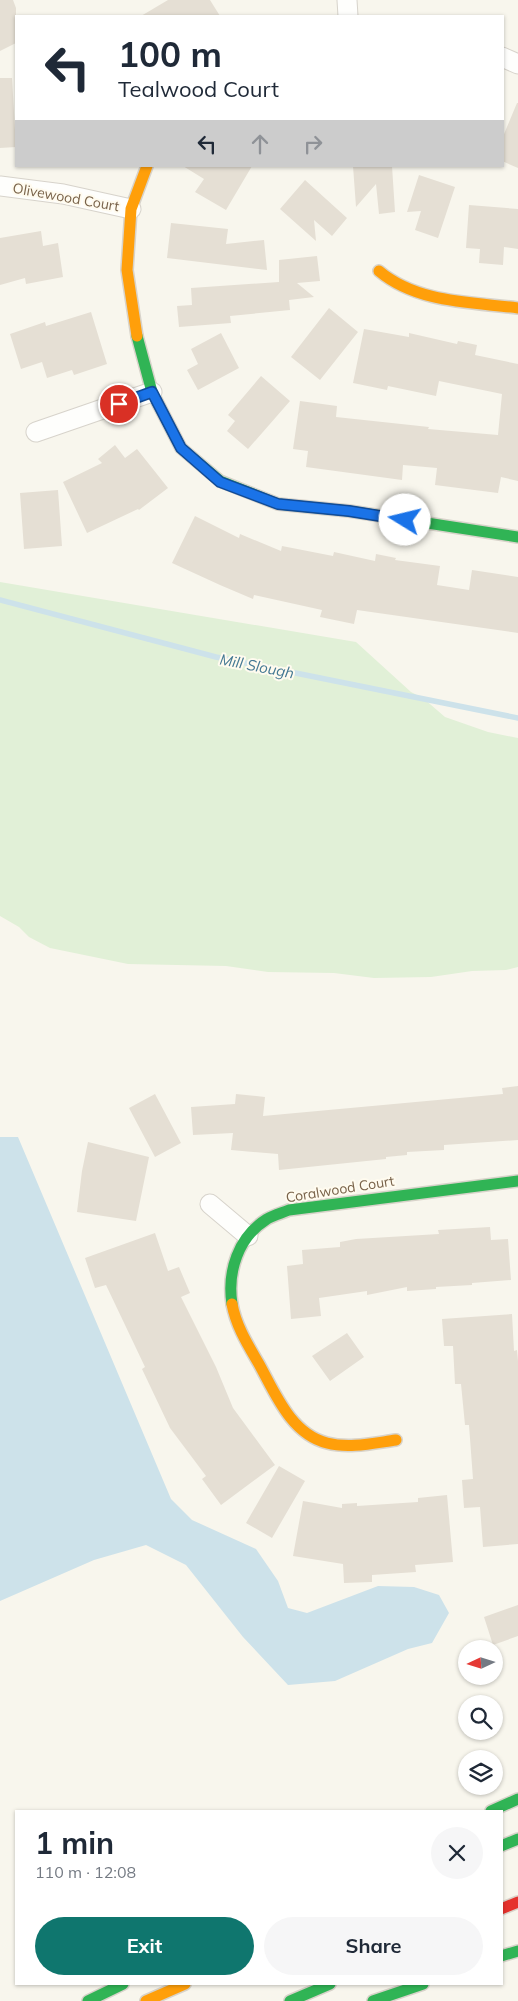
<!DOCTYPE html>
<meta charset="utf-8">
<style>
:root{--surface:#fff;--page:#f6f6f7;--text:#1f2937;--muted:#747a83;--accent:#0f766e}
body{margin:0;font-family:Mulish,sans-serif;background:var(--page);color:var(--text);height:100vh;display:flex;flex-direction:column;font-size:19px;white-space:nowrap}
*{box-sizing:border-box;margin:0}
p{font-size:16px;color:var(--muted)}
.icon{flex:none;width:28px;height:28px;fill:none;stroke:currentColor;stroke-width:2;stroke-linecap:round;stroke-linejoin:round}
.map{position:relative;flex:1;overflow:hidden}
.panel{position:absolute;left:15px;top:1810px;width:488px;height:175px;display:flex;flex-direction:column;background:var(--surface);border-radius:0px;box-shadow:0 1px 4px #0004}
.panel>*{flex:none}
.hud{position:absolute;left:15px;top:15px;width:489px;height:152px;border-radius:0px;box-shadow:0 1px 4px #0004;background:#fff;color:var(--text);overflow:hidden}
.needle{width:32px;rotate:266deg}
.fabs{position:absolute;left:458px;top:1640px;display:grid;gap:10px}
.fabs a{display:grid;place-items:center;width:45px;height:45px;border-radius:50%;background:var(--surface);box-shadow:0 1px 4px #0004;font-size:25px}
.pin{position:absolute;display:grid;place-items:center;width:42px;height:42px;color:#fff;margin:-21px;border:2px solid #fff;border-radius:50%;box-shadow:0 1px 5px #0007}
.me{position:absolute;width:55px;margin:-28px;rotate:279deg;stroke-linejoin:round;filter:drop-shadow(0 0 4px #0008)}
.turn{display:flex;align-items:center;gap:18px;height:105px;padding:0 20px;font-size:22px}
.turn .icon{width:65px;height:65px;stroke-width:2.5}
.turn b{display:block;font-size:35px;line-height:42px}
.lanes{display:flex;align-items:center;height:48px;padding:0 20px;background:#0003;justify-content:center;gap:25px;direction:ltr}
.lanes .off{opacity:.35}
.round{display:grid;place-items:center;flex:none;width:52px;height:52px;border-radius:26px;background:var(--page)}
.overview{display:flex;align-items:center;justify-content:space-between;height:85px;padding:0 20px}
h1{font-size:30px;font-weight:700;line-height:38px}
.button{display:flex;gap:10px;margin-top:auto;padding:10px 20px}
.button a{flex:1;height:58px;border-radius:30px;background:var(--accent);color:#fff;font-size:20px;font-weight:700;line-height:58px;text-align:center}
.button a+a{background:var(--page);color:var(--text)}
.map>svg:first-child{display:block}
</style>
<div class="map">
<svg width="518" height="2001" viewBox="0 0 518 2001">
<rect width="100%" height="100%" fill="#f8f6ed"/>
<path fill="#e1f0d7" d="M0,582l356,60 55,50 12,6 22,19 43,15 30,6v229l-12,3 -34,1 -41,6 -57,1 -40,-5 -66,-1 -42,-6 -98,-2 -78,-16 -21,-11 -10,-10 -19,-11z"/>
<path fill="#cde2ea" d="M0,1137h18l153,362 21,21 64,29 22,32 10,27 19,5 71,-27 36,1 25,8 10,18 -17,30 -24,6 -73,32 -47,4 -45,-48 -57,-72 -40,-20 -52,15 -94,41z"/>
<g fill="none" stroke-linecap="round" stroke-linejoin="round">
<path stroke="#cde2ea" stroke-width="5.5" d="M0,600l216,57 302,61"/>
</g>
<path fill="#e5dfd4" d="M0,0h13l3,8v35l-16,8z
M168,0h42l10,16h-79z
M0,78h12l4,69 -16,1z
M517,103h1v65l-16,-7v-22z
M183,166h69l-26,44 -31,-18 9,-13z
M353,166h39l3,46 -16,2 -3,-30 -20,23z
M419,175l36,12 -17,51 -23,-8 6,-19 -14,1z
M305,180l42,38 -15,18 -18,-16 2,21 -36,-32z
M469,205l49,4v40l-14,-2 -1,18 -24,-2 1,-14 -14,-1z
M171,223l57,6 -2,15 38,-4 3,30 -100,-12z
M41,231l2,15 15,-3 5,34 -37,7 -1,-6 -25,7v-47z
M317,256l3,25 -23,2 17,14 -25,3 1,10 -60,6 1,7 -52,4 -2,-21 15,-1 -1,-17 88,-6v-22z
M329,308l29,24 -38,48 -29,-23z
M91,312l16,52 -33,11 -2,-5 -25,8 -5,-16 -21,7 -11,-35 35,-12 1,4z
M364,329l45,8v-4l48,11 1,-3 19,4 -2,10 43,9v117l-17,-4 -3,16 -63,-8 2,-17 -34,-3 -1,15 -96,-13 2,-16 -15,-2 7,-48 37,5 -1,11 93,10 -1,2 70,6 4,-41 -63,-13 -3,15 -48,-10 -1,4 -34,-7z
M221,333l18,35 -41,22 -11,-20 11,-6 -7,-15z
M261,376l29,25 -42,48 -21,-18 8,-10 -7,-6z
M115,445l10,13 12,-9 31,39 -29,22 -1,-1 -51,24 -24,-51 39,-19 -4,-4z
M58,490l4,56 -38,3 -4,-56z
M195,516l44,22 1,-4 41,17 1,-5 51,10 1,-4 41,9 1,-7 20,4 -1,2 45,6 -3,19 32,5 3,-20 46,7v56l-161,-23 -3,14 -34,-7 2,-7 -68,-15 -1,4 -33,-14 -48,-22z
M518,1086v54l-74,5v5l-37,2v3l-21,2v2l-107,11 -1,-16 -47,-4 2,-17 -40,2 -2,-28 44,-3 1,-10 29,3 -2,19 240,-22 -1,-6z
M155,1094l26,49 -26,14 -26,-49z
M88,1142l61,15 -13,64 -59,-9 5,-41z
M490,1227l1,13 17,-1 3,41 -39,3v2l-36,2v2l-29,2v-4l-40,8v-4l-48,7 2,18 -30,3 -4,-53 16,-2 -1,-14 38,-3v-5l16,-3 83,-5 -1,-4z
M155,1233l13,38 11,-4 11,26 -9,4 35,70 17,41 42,57 -54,40 -19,-26 4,-3 -36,-48 -28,-59 3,-2 -39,-82 -11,3 -10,-30z
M512,1314l2,37 3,-1 1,11v183l-35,3 -3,-40 -16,1 -2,-28 11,-1 -4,-54h-4l-4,-41h-6l-2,-38h-9l-2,-27z
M347,1333l17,24 -34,24 -18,-25z
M279,1466l26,15 -33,57 -26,-15z
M447,1495l6,67 -38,3 1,7 -44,3v7l-28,1 -1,-19 -50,-8 10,-55 39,7v-4l15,-1v3l61,-4v-4z
M518,1605v31l-25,9 -9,-28z"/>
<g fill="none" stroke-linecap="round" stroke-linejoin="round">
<g stroke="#d7d3cb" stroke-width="21">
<path id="street" d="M347,0l1,16
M502,57l16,7
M0,186l63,8 68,15
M36,432l116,-40
M210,1204l38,32"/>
</g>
<g stroke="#d8d3ca" stroke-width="14">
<path id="fast" d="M137,336l15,56 29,56 39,33 58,23 71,7 169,26
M232,1304c-5,-32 6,-67 35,-85 7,-4 15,-6 22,-9l229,-29
M491,1811l27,-12
M501,1846l17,-7
M501,1956l17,-5
M88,2001l35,-17
M290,2001l40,-17
M373,2001l50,-17"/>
</g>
<g stroke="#d8d3ca" stroke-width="14">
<path id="slow" d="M379,271c38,32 92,31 139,37
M137,336l-10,-66 4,-61 16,-43
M232,1304c4,22 16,41 27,60 16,29 32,70 68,79 22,6 47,0 69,-3
M146,2001l39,-17"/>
</g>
<g stroke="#d8d3ca" stroke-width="14">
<path id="jam" d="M501,1909l17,-7"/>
</g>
<use href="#street" stroke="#fefefc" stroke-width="19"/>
<use href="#fast" stroke="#30b455" stroke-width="11"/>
<use href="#slow" stroke="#ff9f0a" stroke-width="11"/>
<use href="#jam" stroke="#e5322d" stroke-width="11"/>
</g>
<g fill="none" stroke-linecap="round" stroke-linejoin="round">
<g stroke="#114b97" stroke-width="12">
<path id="route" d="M119,404l33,-12 29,56 39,34 58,22 71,7 56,9"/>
</g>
<use href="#route" stroke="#1a73e8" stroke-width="9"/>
</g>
<g text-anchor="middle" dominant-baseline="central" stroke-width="4" stroke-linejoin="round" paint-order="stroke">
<g font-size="14" fill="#79634a" stroke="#fffbef">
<text transform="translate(66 197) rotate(10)">Olivewood Court</text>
<text transform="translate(340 1189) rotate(-9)">Coralwood Court</text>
</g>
<g font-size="15" font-style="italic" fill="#457994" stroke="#fffbef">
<text transform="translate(257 666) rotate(11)">Mill Slough</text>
</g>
</g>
</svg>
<div class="fabs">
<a><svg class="needle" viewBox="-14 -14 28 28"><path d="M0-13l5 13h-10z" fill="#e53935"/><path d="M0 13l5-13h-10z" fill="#747a83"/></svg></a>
<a><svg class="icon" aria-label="search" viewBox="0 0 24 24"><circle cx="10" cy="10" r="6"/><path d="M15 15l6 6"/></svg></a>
<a><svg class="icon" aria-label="layers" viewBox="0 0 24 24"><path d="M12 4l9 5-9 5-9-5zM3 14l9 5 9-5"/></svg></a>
</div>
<div class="pin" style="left:119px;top:404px;background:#d93025"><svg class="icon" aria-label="arrive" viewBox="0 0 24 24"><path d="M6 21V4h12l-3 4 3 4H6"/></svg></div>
<svg class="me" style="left:405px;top:520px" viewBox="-20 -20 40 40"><circle r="19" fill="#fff"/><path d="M0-13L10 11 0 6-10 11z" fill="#1a73e8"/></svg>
<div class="hud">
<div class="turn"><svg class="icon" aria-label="left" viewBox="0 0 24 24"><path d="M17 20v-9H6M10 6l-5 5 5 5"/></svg><div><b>100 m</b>Tealwood Court</div></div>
<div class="lanes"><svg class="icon" aria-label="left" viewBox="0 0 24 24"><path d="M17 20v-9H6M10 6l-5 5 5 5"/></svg><svg class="icon off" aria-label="ahead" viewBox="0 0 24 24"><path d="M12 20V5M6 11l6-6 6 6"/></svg><svg class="icon off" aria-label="right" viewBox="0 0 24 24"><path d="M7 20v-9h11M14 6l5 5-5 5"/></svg></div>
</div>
<section class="panel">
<div class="overview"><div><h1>1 min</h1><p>110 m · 12:08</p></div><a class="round"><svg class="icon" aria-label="close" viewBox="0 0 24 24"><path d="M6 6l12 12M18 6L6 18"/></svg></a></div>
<div class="button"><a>Exit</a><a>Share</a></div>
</section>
</div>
